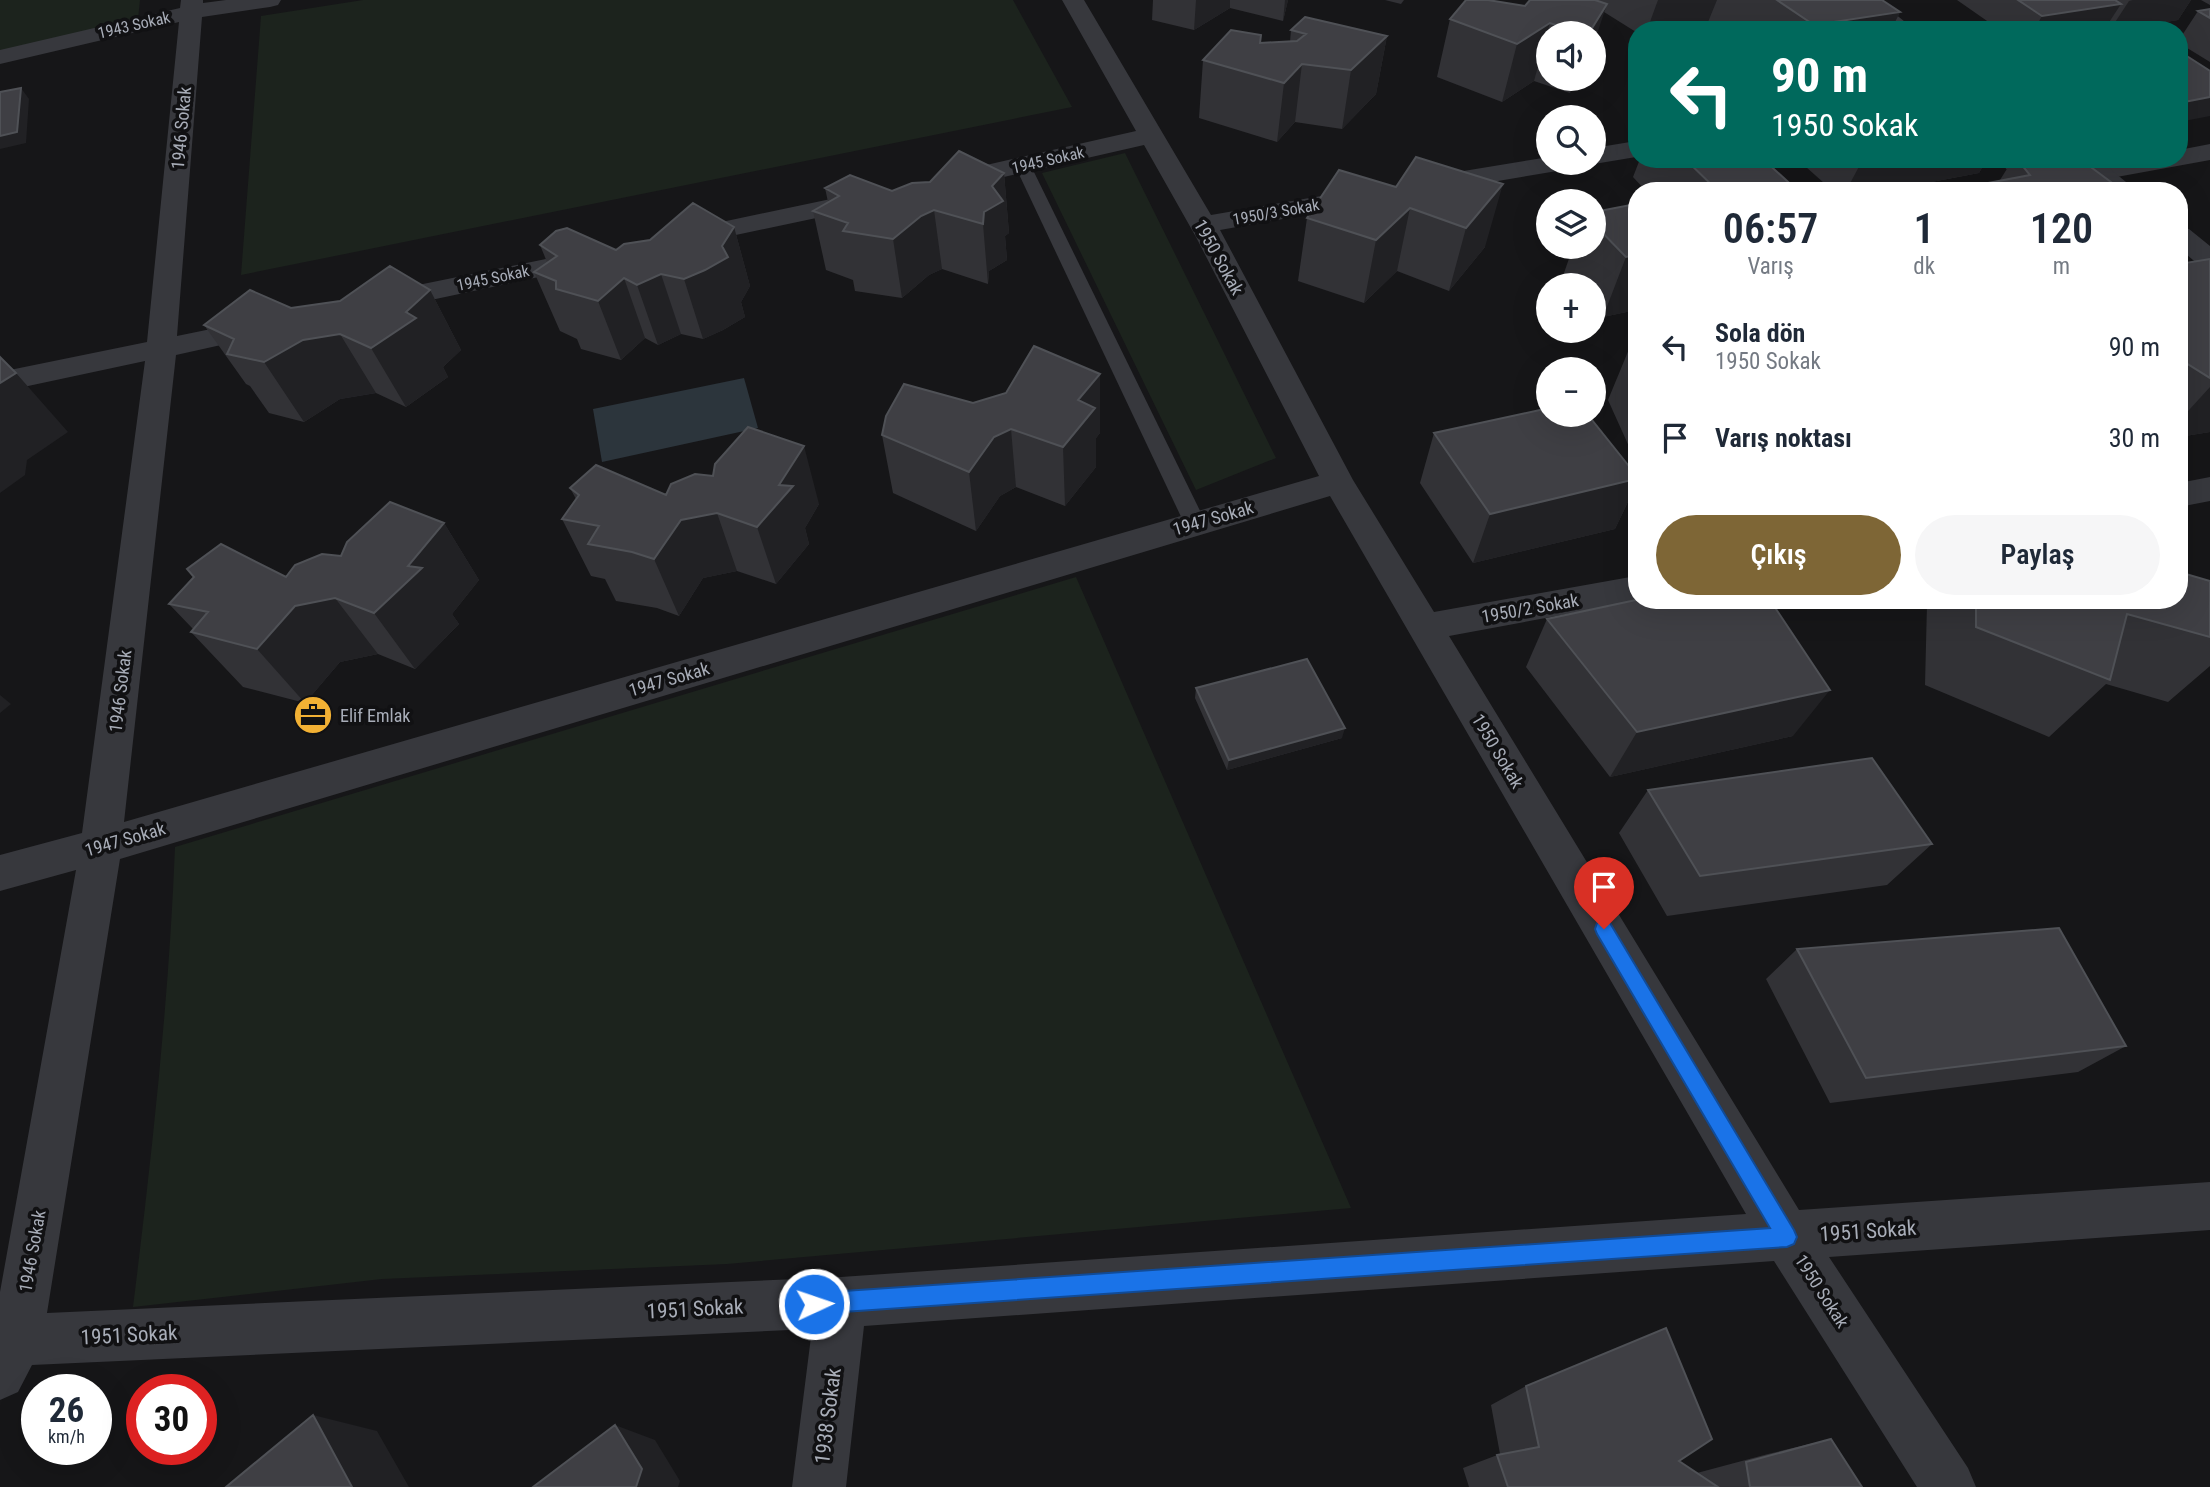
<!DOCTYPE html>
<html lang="tr">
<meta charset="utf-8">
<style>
:root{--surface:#fff;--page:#f6f6f7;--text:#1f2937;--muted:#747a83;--accent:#7e6636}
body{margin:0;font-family:"Roboto Condensed",sans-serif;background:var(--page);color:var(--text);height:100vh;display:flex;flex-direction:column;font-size:26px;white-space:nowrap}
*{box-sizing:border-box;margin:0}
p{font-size:23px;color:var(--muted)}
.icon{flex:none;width:38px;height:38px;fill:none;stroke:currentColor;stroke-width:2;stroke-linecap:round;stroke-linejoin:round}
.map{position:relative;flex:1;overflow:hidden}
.panel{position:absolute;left:1628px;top:182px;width:560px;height:427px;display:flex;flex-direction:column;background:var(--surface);border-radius:28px;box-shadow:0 7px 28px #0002}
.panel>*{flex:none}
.top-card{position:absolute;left:1628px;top:21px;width:560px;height:147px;border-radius:28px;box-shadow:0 7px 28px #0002;background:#00695c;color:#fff;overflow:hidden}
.fabs{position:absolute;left:1536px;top:21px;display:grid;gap:14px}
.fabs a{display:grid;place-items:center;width:70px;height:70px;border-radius:50%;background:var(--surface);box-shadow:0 7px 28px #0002;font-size:35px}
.speed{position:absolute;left:21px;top:1374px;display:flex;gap:14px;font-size:35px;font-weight:700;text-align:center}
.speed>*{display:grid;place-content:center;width:91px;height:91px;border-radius:50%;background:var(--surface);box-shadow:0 7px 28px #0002;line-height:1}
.speed small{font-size:18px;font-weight:400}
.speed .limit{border:10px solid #d22;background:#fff;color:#111}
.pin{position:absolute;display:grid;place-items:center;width:60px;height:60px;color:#fff;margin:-72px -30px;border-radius:50% 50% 50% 0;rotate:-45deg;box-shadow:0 0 7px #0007}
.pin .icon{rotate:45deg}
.me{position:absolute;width:77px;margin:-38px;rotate:87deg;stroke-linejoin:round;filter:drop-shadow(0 0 5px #0008)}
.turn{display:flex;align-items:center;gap:24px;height:147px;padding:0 28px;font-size:32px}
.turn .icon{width:91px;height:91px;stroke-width:2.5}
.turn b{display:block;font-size:49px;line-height:60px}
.eta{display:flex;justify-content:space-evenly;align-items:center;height:119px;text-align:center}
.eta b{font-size:42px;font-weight:600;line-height:49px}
.primary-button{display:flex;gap:14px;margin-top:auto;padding:14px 28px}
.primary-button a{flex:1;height:80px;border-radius:42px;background:var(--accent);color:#fff;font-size:28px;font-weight:600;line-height:80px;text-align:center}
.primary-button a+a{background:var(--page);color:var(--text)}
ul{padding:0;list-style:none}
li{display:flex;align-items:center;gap:21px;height:91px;padding:0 28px}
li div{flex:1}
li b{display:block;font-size:26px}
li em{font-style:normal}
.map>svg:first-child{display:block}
</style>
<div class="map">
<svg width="2210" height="1487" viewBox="0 0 2210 1487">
<rect width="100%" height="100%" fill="#161618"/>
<path fill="#1c231d" d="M0,0h140l-2,19 -138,32z
M363,0h650l59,107 -831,168 20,-259z
M1125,153l151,305 -80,32 -154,-317z
M1076,577l275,631 -624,56 -345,15 -249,28c19,-153 36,-307 42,-460z"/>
<path fill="#2c353c" d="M744,378l14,50 -156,34 -9,-53z"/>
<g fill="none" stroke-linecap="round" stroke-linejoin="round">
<path fill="#37383d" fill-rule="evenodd" d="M1023,161l8,5 175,357 -3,5 -8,3 -8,-3 -3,-5 -169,-357z"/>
<path fill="#37383d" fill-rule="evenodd" d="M181,0h22v3l23,-3h55l-3,5 -8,2 -68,10 -25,319 88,-18 10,3 5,6 -5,6 -99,22 -52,467 1195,-346 -123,-239 -52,-92 -197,45 -9,-2 -4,-6 4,-6 198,-45 -74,-131h22l127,215 157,-27 9,2 4,6 -4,6 -9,2 -148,26 133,250 81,132 202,-36v24h6l-193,36 350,574 411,-28v48l-381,27 139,211 8,19h-59l-143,-226 -910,65 -18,161h-54l20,-158 -780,36 -14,27 -18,8v-108l76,-422 -76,21v-36l82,-22 63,-472 -145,31v-20l147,-30 32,-320 -179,42v-14l180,-42zM1330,496l416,718 -905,63 -794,36 73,-454z
M1636,141v16l-42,7 -4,-1h4v-15z
M2210,144v16l-110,20 -9,-2 -4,-6 4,-6 36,-7h52v-9z
M1549,157v6h21l-4,5 -9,3 -130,22 -9,-2 -4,-6 4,-6 9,-2z
M864,192l9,2 4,6 -4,6 -189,40 -10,-2 -4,-6 4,-6 10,-2z
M590,250l10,2 4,6 -4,6 -221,47 -10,-3 -4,-6 4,-6 10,-3z
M2210,477v24l-31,6v-24z"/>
<path fill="#37383d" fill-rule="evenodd" d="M1853,0h25l37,30h-26z
M1995,159h29l38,32h-30z
M2068,159h30l39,32h-30z
M2179,227l10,2 21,17v22l-10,-2 -21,-18z"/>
</g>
<path fill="#323236" d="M1153,0h135l-5,21 -53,-13 -36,22 -42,-10z
M1385,0h19l-3,4z
M1530,0h352l18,12 -9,18h-181l-4,-3 -14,3h-56v2l-32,-20 -10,21h-45v46h29l-8,14 -36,-12 -32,21 -65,-25 13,-58 75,-13z
M1957,0h234l-13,20 -61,10h-9l-3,-2 -1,2h-104z
M2201,0h9v5z
M2210,9v53l-31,-19v-3l19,-29z
M1291,30l96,6 -11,58 -34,35 -47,-7 -18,20 -78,-24 4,-58 57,-17 30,-1z
M1416,157l69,90 -36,44 -52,-20 -33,32 -66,-22 9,-63 89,-31z
M1640,159h123l35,32h-152l-13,-14z
M1797,159h190l-8,14 -95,18h-51z
M2013,159h67l43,32 -123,-11z
M1004,173l5,60 -4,3 2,24 -18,11 -1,13 -46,-15 -13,6 -27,23 -47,-7 -2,-11 -27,-10 -13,-59 15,-9 -3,-14 67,3 38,-9z
M1636,204v106l-33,7 -9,-10v-22h-19l-11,-12 9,-26h21v-35z
M734,227l16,59 -9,16 4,15 -22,13 -20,9 -22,-5 -23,11 -13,-7 -24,22 -40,-11 -4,-10 -17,-8 -26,-59 13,-10 -7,-17 76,5z
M2210,259v173l-31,5v-173z
M430,290l31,60 -18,17 5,10 -42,30 -30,-14 -36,6 -36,23 -35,-9 -19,-27 -4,-2 -42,-59 87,-17z
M1634,337h2v125l-28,-62z
M973,403l127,30 -4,5v29l-31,39 -49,-19 -16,9 -24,35 -83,-38 -11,-58z
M1434,433l202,42v10l-21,44 -142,34 -53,-80z
M570,488l96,7 153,9 -14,24 4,16 -33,40 -39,-13 -34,7 -24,38 -22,-8 -41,-7 -11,-22 -14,-3 -29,-57 14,-20z
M444,523l35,57 -27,34 7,10 -44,45 -37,-15 -38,8 -35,41 -62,-16 -52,-55 2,-3 -24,-25 117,-27 55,-21z
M2210,581v85l-42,36 -62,-18 -57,53 -124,-52 2,-81 3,-4h249z
M1547,619l246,117 -183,41 -84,-110z
M1196,688l146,50 -115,32 -32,-72z
M1648,790l284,54 -45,41 -220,31 -48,-83z
M1797,949l329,97 -48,26 -248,31 -64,-124z
M1526,1386l153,75 18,12 71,-19 63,-15 31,48h-393l-6,-19 37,-14 -9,-49z"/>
<path fill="#212124" d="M1196,0h34v8l-36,22z
M1285,0h3l-5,21z
M1658,0h59l-11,27 -14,3h-45z
M2133,0h58l-13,20 -61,10h-7l19,-29z
M1607,4l-13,39v-10h-5z
M2121,4l-17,26h-70l8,-14z
M1900,12l-9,18h-79l2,-5z
M1550,23l-16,58 -32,21 15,-58z
M1387,36l-11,58 -34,35 9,-59z
M1302,64l-7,58 -18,20 7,-59z
M1574,79h4l-8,14z
M21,88l8,11 -3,44 -26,6v-13z
M2210,97v19l-31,6v-19z
M1863,159h124l-8,14 -95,18h-38z
M1004,173l5,60 -4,3 2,24 -18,11 -1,13 -5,-60 1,-12 8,-26z
M1503,184l-18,63 -36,44 17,-63z
M1410,208l-13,63 -33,32 12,-63z
M934,210l8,59 -13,6 -27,23 -9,-59 28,-23z
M734,227l16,59 -9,16 4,15 -22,13 -20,9 -19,-60 38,-33z
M1636,255v55l-33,7 23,-60z
M661,274l20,60 -23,11 -21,-60z
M624,278l21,60 -24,22 -23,-59z
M430,290l31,60 -18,17 5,10 -42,30 -35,-59 35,-36z
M340,334l36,59 -36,6 -36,23 -40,-60 39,-22z
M16,373l52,59 -41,28 -2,15 -25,18v-110z
M1100,374v59l-4,5v29l-31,39 -2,-59 15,-47z
M2210,387v45l-31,5v-16z
M1011,429l5,58 -16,9 -24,35 -7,-59 25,-35z
M804,446l15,58 -14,24 4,16 -33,40 -19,-57 22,-42z
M1636,479v6l-21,44 -142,34 17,-49z
M717,513l20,58 -34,7 -24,38 -25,-57 27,-39z
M444,523l35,57 -27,34 7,10 -44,45 -41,-56 34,-47z
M335,598l43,56 -38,8 -35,41 -48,-54 38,-43z
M1830,690l-37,46 -183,41 27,-45z
M0,695l11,9 -11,9z
M1345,728l-3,10 -115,32 2,-10z
M313,1415l64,16 32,56h-57z
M615,1425l40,15 25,41 -2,6h-42z"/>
<path fill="#3f3f44" stroke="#4f5156" stroke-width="2" d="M1466,0h22l37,6 5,-6h65l12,4 -18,29h-8l-31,-10 -33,21 -67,-25z
M1777,0h105l18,12 -86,13z
M2018,0h97l6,4 -79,12z
M2210,9v9l-12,-7z
M1305,17l82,19 -36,34 -49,-6 -18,19 -81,-23 28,-30 30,5 -1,8 37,-2 9,-7 -15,-4z
M2179,51l31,20v26l-31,6z
M21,88l-4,44 -17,4v-44z
M959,151l45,22 -12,13 11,15 -19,11 -1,12 -49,-14 -13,6 -28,23 -50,-8 5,-8 -35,-12 26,-15 -14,-8 25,-13 42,16 20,-8 18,-1z
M1416,157l87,27 -37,44 -56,-20 -34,32 -69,-22 32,-48 57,17z
M1685,159h78l35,32h-80z
M2017,159h63l43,32h-177l84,-16z
M693,203l41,24 -12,19 6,11 -23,13 -21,9 -23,-5 -24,11 -13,-7 -26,23 -42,-12v-8l-22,-9 23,-16 -17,-11 16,-14 11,-3 49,22 8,-6 26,-4z
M1636,204v51l-10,2 -32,-33v-12z
M2210,259v119l-29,-18 -2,1v-43l6,-1 -6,-5v-48z
M390,266l40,24 -24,22 10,6 -45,30 -31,-14 -37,6 -39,22 -37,-8 7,-15 -30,-14 46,-35 41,18 49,-7z
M1034,346l66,28 -22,26 17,8 -32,39 -52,-18 -17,8 -25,35 -87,-37 4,-19 18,-32 69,19 33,-10z
M0,357l16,16 -16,10z
M1549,408v7h39l48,60v4l-146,35 -56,-81z
M748,427l56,19 -25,39 14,1 -36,41 -40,-14 -36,7 -27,39 -22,-7 -44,-8 11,-18 -37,-7 17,-24 -9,-7 26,-23 70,30 5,-11 24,-10 18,2 2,-12z
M390,502l54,21 -36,43 14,2 -48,45 -39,-15 -40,8 -38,43 -66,-17 17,-20 -39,-8 25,-27 -7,-8 34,-25 65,33 9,-12 27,-11 19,2 6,-14z
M2179,572l31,9v56l-83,-23 -17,66 -134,-53v-27h203z
M1636,600h134l60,90 -193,42 -90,-113z
M1307,659l38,69 -116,32 -33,-72z
M1872,758l60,86 -232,32 -52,-86z
M2059,928l67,118 -260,32 -69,-129z
M1666,1328l46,111 -33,22 39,26h-210l-11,-32 42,-8 -13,-61z
M313,1415l39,72h-126z
M615,1425l27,44 -6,18h-103z
M1831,1439l31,48h-112l-4,-25z"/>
<path fill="#1a73e8" stroke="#114b97" stroke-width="2" d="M1604,921l6,2 184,307 3,7 -3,7 -7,3 -973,67 -8,-3 -3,-7 3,-8 8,-3 956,-65 -173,-294 -2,-5 2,-6z"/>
<defs>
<g id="office-disc" transform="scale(2.0125)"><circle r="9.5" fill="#f2b134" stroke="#111113"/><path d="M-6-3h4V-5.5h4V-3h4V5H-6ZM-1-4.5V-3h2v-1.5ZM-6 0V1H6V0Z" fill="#111"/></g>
</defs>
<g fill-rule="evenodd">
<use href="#office-disc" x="313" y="715"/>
</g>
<g text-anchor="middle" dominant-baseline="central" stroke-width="7" stroke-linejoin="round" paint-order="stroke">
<g font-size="16" fill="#a8adb8" stroke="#111113">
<text transform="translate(134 25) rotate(-13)">1943 Sokak</text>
<text transform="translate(1048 160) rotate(-13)">1945 Sokak</text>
<text transform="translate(1276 212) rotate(-10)">1950/3 Sokak</text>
<text transform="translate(493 278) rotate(-12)">1945 Sokak</text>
</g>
<g font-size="18" fill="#a8adb8" stroke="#111113">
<text transform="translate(181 128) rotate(-85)">1946 Sokak</text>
<text transform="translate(1219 257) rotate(61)">1950 Sokak</text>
<text transform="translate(1213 518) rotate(-16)">1947 Sokak</text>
<text transform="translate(1530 608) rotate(-10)">1950/2 Sokak</text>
<text transform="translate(669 679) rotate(-16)">1947 Sokak</text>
<text transform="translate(120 691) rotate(-83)">1946 Sokak</text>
<text transform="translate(1498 751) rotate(59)">1950 Sokak</text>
<text transform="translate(125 839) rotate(-16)">1947 Sokak</text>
<text transform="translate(32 1251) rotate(-80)">1946 Sokak</text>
<text transform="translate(1822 1291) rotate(57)">1950 Sokak</text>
</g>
<g font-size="18" fill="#a8adb8" stroke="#111113" text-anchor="start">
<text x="340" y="715">Elif Emlak</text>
</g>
<g font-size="21" fill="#a8adb8" stroke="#111113">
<text transform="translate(1868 1231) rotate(-4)">1951 Sokak</text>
<text transform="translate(695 1309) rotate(-3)">1951 Sokak</text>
<text transform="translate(129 1335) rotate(-3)">1951 Sokak</text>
<text transform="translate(828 1416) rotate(-83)">1938 Sokak</text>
</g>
</g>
</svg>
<div class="fabs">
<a><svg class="icon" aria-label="sound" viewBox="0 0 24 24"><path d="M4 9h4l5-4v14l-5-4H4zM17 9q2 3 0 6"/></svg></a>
<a><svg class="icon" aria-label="search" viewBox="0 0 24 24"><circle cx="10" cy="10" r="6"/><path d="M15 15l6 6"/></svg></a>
<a><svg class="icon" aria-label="layers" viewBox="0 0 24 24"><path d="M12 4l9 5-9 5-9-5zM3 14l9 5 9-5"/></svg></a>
<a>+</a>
<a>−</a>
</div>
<div class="speed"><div>26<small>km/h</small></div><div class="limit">30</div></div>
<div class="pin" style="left:1604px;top:929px;background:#d93025"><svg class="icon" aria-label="arrive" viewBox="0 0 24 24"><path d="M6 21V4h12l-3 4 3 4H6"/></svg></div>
<svg class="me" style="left:814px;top:1304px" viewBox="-20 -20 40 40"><circle r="17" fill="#1a73e8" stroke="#fff" stroke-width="3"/><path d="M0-11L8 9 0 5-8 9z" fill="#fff"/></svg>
<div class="top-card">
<div class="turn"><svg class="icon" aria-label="left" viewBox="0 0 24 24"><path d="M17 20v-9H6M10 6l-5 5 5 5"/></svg><div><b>90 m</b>1950 Sokak</div></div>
</div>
<section class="panel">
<div class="eta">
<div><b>06:57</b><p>Varış</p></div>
<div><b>1</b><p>dk</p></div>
<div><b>120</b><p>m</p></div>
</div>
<ul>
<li><svg class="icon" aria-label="left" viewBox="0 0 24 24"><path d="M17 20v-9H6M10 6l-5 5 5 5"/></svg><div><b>Sola dön</b><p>1950 Sokak</p></div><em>90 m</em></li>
<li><svg class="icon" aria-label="arrive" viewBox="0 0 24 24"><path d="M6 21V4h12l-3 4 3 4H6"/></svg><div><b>Varış noktası</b></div><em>30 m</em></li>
</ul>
<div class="primary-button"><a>Çıkış</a><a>Paylaş</a></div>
</section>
</div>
